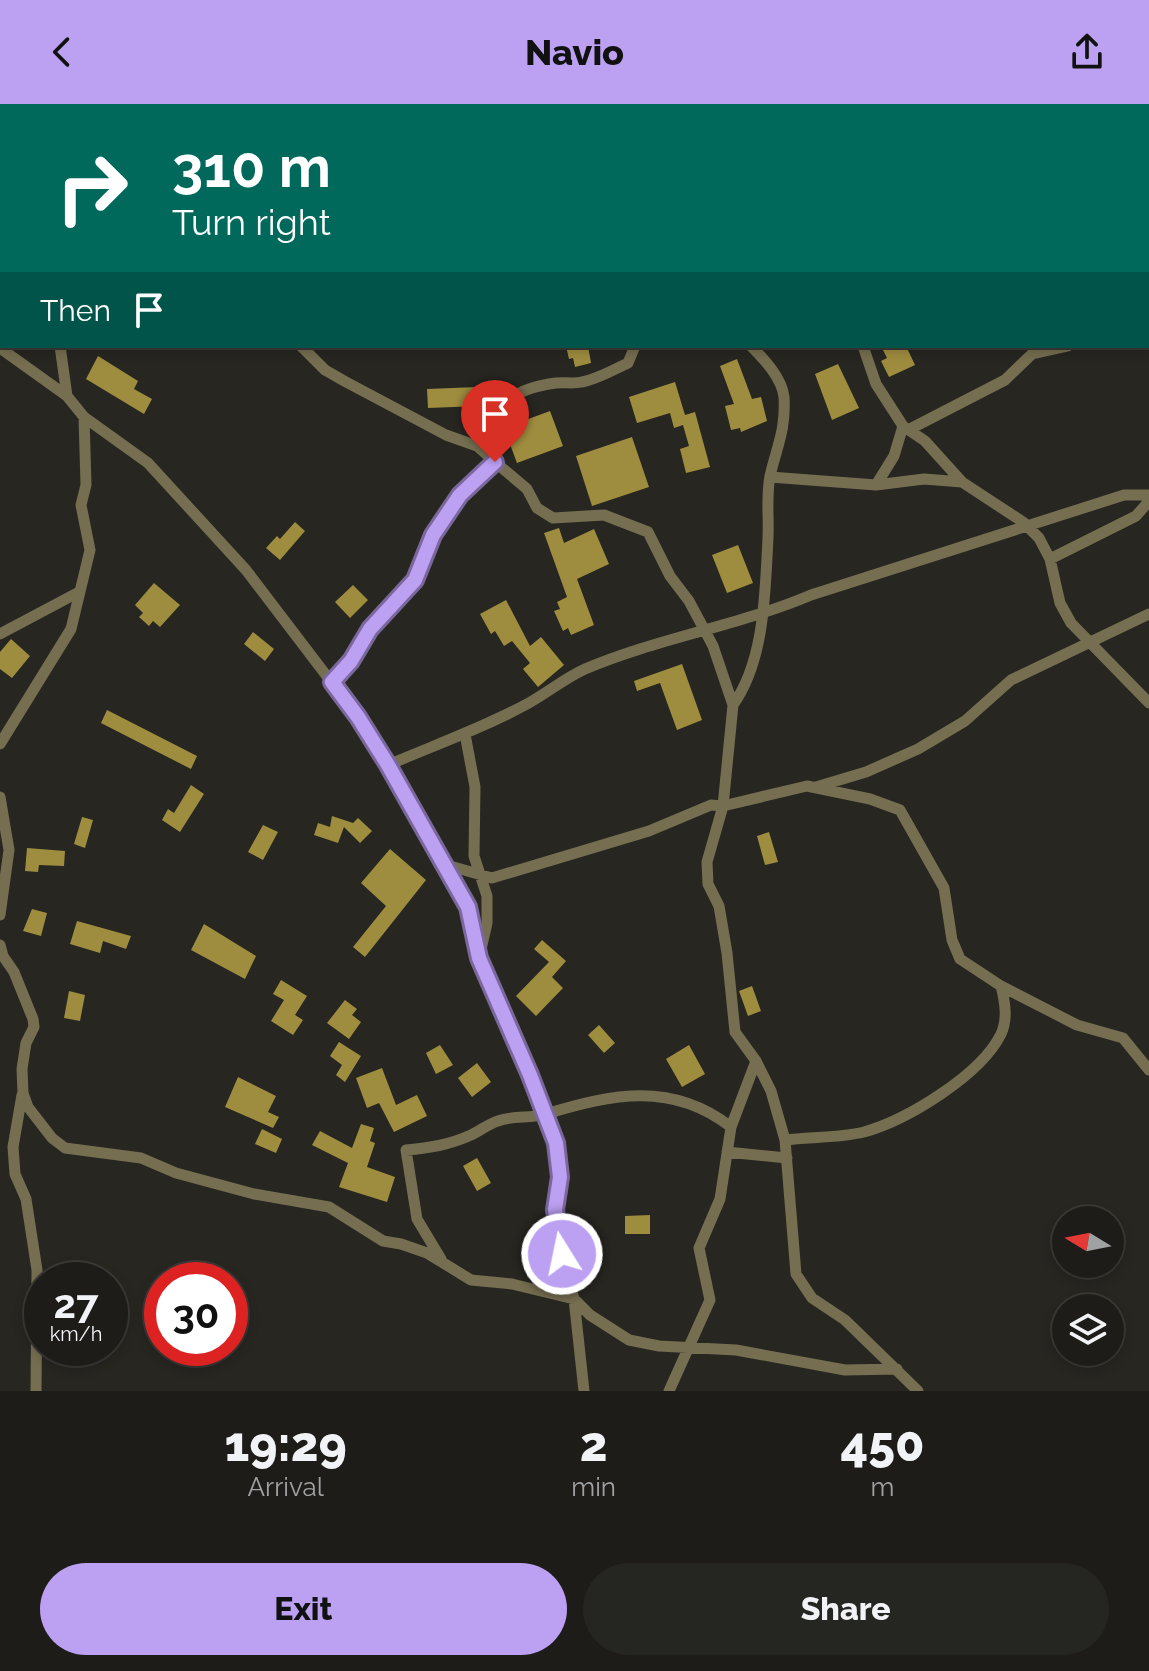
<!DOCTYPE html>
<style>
:root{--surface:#1d1c19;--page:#252522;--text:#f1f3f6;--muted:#a0a1a2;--line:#3b3a38;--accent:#bca0f2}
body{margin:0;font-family:Raleway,sans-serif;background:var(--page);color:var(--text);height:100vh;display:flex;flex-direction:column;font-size:30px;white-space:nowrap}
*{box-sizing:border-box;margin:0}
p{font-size:26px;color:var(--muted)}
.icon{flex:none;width:44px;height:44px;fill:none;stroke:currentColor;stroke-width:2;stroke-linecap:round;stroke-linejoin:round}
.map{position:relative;height:1287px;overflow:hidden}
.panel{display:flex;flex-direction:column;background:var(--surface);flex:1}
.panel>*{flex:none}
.banner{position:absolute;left:0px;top:0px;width:1150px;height:244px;box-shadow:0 4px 12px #0003,0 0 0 2px var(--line);background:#00695c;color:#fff;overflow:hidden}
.needle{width:52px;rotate:280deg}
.fabs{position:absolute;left:1052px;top:1102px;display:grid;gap:16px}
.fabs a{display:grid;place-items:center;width:72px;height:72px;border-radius:50%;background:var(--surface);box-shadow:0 4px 12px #0003,0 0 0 2px var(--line);font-size:40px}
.speed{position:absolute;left:24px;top:1158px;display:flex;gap:16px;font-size:40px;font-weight:700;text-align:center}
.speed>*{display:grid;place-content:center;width:104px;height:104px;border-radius:50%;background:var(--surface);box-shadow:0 4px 12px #0003,0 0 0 2px var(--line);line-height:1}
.speed small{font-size:20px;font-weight:400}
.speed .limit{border:12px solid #d22;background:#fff;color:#111}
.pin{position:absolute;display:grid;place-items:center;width:68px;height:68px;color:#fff;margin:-82px -34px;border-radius:50% 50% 50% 0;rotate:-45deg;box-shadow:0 0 8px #0007}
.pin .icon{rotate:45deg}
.me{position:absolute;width:88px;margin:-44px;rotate:350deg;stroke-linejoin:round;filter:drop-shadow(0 0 6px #0008)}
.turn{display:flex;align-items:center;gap:28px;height:168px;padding:0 40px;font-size:36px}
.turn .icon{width:104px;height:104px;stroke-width:2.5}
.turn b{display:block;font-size:56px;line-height:68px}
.then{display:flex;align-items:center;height:76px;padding:0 40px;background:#0003;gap:16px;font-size:30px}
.eta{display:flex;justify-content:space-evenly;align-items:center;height:136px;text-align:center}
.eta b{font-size:48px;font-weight:800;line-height:56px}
.cta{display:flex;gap:16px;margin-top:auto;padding:16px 40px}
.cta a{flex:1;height:92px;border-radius:48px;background:var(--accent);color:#111;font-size:32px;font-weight:800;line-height:92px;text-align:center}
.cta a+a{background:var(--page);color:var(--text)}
header{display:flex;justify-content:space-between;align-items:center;height:104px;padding:0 40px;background:var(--accent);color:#111;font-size:36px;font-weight:800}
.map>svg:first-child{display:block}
</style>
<header><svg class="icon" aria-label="back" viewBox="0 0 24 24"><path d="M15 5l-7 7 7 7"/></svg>Navio<svg class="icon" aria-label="share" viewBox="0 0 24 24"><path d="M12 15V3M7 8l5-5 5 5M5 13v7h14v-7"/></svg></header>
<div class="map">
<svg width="1149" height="1287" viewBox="0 0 1149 1287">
<rect width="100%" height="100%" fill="#272621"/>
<path fill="#9f8d3f" d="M566,242h22l3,17 -16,4 -2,-9 -4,1z
M881,242h25l9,19 -26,12 -8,-16 6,-3z
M98,252l40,25 -4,8 18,10 -8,15 -58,-35z
M737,255l15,40 9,-2 6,24 -26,11 -1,-4 -9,2 -6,-24 9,-2 -14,-38z
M838,260l21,44 -27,12 -17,-46z
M675,278l10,33 10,-3 15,55 -24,6 -6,-24 9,-3 -6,-21 -9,3 -4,-15 -33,10 -8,-26z
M478,283l1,19 -51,2 -1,-19z
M550,307l13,35 -46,17 -13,-35z
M632,333l17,50 -57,19 -16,-50z
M295,418l10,9 -25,29 -14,-12 11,-12 3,3z
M559,424l5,15 30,-14 15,35 -32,15 17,46 -23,10 -3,-7 -5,3 -9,-20 6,-2 -3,-7 10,-5 -23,-64z
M738,441l15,38 -26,10 -15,-38z
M154,479l26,22 -20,22 -7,-6 -4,5 -10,-9 4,-4 -8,-8z
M353,481l15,15 -18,18 -15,-16z
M506,496l24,46 11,-9 23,28 -26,22 -15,-18 7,-6 -18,-22 -8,5 -9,-15 -4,3 -11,-20z
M253,528l21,17 -9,12 -21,-17z
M11,535l19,17 -18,22 -12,-9v-17z
M682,560l20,56 -25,10 -17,-47 -23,8 -3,-10z
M107,606l90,46 -6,13 -90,-46z
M191,681l13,9 -24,38 -18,-12 6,-11 6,4z
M332,712l21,7 5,-5 14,13 -12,12 -16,-16 -6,16 -24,-8 4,-12 12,4z
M82,713l11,3 -8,28 -11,-4z
M263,721l15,7 -15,28 -15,-8z
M769,728l9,30 -13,3 -8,-29z
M27,744l38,3 -1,15 -25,-1 -1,7 -13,-1z
M390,745l36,31 -61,77 -12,-10 33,-41 -25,-23z
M32,805l15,4 -6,23 -18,-5z
M77,817l54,15 -5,13 -23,-8 -3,12 -30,-9z
M204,820l52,32 -11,23 -54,-29z
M542,836l24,21 -14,16 11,11 -27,28 -20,-20 33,-34 -15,-13z
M281,876l26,16 -12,19 8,5 -10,15 -22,-14 13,-21 -11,-6z
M752,882l9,25 -13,5 -9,-25z
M69,887l16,4 -5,26 -16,-3z
M345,896l12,9 -5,6 9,7 -12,17 -22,-16z
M599,921l16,18 -11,10 -16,-18z
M339,938l22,14 -16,26 -9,-7 6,-10 -12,-9z
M440,941l13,20 -17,9 -10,-21z
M689,941l16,29 -23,13 -16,-28z
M477,959l14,19 -19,15 -14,-19z
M382,964l14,37 21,-10 10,21 -33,16 -15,-29 -12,5 -11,-30z
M238,973l38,19 -8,16 11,5 -6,11 -48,-21z
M361,1020l13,4 -4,13 5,2 -8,24 28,10 -8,25 -48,-15 9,-24 -36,-18 8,-14 32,17z
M262,1025l20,10 -6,14 -21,-9z
M477,1054l14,25 -14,8 -14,-25z
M650,1111v19h-25v-18z"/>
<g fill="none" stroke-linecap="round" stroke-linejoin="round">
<path stroke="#756e50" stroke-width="11" d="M17,0l10,2
M302,0l2,2
M534,0l1,2
M701,0l1,2
M886,0l4,2
M43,2l1,-2
M1049,2l1,-2
M1148,50h1
M1148,195h1
M60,242l7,50
M301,242l24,24 21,12 100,53 31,11 18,16c-10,-51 12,-73 61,-79 9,-1 17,1 26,-1 16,-3 31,-12 46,-19l7,-17
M863,242l13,38 27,42 22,15 37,41
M0,244l67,48 17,21 64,46 98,107 112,147 110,190 11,51 51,117 26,68 4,34 -5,33 1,22 18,67 10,92
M910,325l95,-49 27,-26 36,-8
M770,373l106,8 48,-6 38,3 61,40 16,16 11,21 10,44 11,20 78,80
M876,381l18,-29 9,-30
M1050,455l86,-43 13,-15
M0,530l79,-42
M332,578l19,-21 19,-32 45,-49 18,-45 27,-40 35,-33 32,27 10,19 16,10 51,-3 44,17 22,44 19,25 24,45 20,59 -10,101 -16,56 1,22 11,22 8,47 8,79 21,29 15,30 14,49 11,134 16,24 33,22 73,71
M733,601c32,-45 32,-113 35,-167 1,-20 -2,-42 2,-62 7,-30 16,-46 14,-79 -2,-19 -20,-38 -33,-51
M465,630l10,53 -1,69 13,40v27l-7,31
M0,640l71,-115 19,-79 -9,-45 5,-20 -2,-68
M388,661c47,-20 95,-37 139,-61 20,-11 38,-26 58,-35 73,-31 153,-43 226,-74l313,-100h25
M816,683l50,-15 52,-23 47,-28 46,-41 138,-66
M0,693l9,53 -9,65
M443,760l49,14 157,-47 62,-26 12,1 84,-20 63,13 30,11 44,78 8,52 8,19 41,27c4,16 7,33 0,48 -20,41 -94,86 -137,98 -25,6 -54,5 -79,8
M0,841l3,11 11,16 19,47 1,8 -8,16 -4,26 1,24 5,14 24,31 13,10 76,10 35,15 78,21 75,13 54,34 18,3 26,9 44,27 41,4 62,15 16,16 39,25 30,6 77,4 109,20 52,-1
M1001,882l76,39 46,13 26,32
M22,991l-9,52 2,27 11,25 11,71 -1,121
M727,1048l60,6
M441,1155l-24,-40 -11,-69c23,-2 43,-5 65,-15 9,-4 17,-11 27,-14 16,-6 32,-2 48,-7 66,-20 126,-33 185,13
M669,1287l41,-91 -11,-52 21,-49 11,-72 25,-66"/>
</g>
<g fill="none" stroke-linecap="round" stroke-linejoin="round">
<g stroke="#7a689d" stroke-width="20">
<path id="route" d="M495,358l-35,33 -27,40 -18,45 -45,49 -19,32 -19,21 26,35 30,48 80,142 11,51 51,117 26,68 4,34 -5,33 7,44"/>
</g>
<use href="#route" stroke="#bca0f2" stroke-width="14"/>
</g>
</svg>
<div class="fabs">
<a><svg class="needle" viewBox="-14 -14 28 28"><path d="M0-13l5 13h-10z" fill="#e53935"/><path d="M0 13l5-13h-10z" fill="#a0a1a2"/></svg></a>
<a><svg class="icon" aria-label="layers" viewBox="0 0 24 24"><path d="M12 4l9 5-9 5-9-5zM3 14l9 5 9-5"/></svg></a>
</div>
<div class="speed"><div>27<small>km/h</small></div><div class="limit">30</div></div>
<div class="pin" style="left:495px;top:358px;background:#d93025"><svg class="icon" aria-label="arrive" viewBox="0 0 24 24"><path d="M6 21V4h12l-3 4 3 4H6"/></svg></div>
<svg class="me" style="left:562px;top:1150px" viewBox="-20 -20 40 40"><circle r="17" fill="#bca0f2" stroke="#fff" stroke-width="3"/><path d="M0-11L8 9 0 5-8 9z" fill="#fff"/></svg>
<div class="banner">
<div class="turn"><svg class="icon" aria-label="right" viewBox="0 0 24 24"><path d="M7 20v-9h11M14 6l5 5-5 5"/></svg><div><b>310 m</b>Turn right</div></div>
<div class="then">Then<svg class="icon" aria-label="arrive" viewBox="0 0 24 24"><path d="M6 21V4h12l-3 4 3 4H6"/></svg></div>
</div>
</div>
<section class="panel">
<div class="eta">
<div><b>19:29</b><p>Arrival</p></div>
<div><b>2</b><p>min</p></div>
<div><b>450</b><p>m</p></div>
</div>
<div class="cta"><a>Exit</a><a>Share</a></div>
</section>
